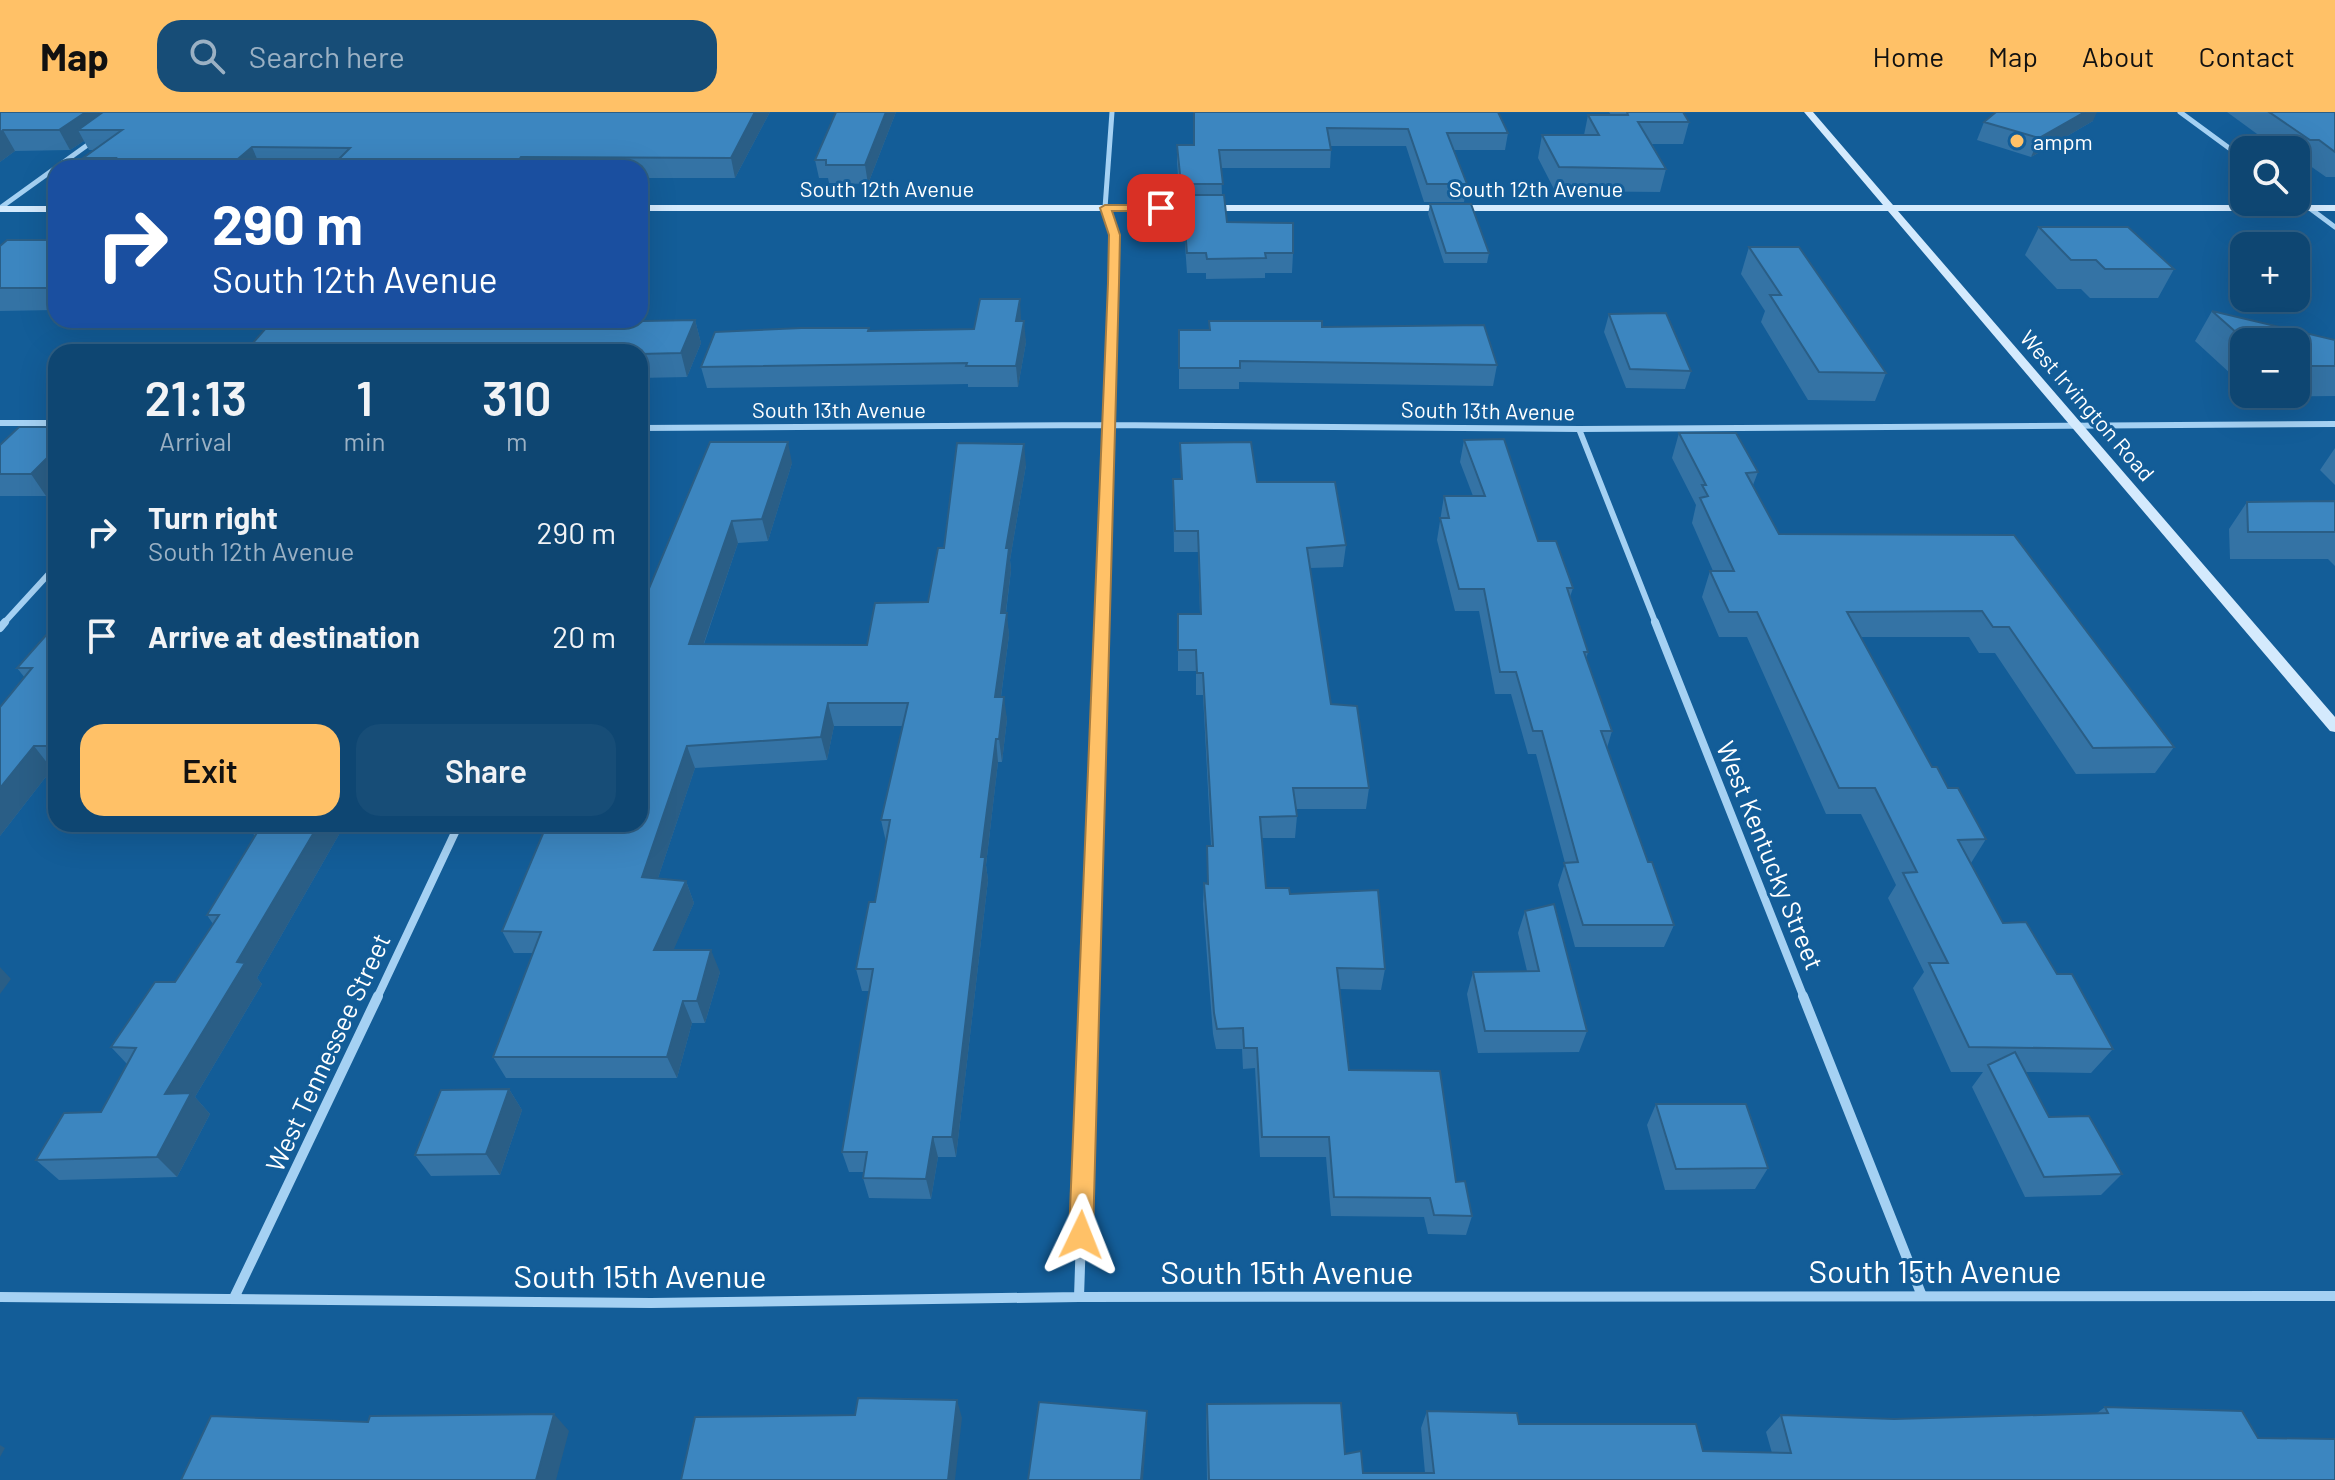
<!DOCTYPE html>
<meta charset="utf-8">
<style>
:root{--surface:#0e4672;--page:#174d77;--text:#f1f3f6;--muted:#9bb1c4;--line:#2e5e84;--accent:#ffc167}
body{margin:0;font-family:Barlow,sans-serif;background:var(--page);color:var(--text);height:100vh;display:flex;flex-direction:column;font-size:30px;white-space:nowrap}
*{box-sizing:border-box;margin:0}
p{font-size:26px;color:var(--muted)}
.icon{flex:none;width:44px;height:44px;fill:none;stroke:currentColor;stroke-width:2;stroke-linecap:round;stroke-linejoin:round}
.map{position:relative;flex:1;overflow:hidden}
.drawer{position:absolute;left:48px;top:232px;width:600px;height:488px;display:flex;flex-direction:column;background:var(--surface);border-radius:24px;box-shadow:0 8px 32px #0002,0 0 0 2px var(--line)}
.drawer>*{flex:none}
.banner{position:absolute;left:48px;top:48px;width:600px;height:168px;border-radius:24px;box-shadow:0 8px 32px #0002,0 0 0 2px var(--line);background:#1a4fa0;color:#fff;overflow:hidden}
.buttons{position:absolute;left:2230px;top:24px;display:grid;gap:16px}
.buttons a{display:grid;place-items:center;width:80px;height:80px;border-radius:16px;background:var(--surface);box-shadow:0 8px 32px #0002,0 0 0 2px var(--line);font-size:40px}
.pin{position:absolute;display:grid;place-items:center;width:68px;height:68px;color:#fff;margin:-34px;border-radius:16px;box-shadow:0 4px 12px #0006}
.me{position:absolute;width:88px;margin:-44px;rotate:2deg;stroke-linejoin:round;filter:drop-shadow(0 0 6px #0008)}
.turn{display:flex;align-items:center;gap:28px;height:168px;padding:0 32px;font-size:36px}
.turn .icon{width:104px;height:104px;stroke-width:2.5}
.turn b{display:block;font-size:56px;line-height:68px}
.eta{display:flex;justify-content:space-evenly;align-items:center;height:136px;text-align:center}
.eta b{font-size:48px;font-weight:600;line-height:56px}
.action{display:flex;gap:16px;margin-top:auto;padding:16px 32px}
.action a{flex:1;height:92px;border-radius:24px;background:var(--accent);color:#111;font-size:32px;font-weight:600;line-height:92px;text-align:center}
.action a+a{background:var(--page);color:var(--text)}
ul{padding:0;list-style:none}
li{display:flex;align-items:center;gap:24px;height:104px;padding:0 32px}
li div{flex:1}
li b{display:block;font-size:30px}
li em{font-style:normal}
header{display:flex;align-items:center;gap:48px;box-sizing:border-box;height:112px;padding:0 40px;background:var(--accent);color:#111}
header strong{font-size:38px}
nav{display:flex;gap:44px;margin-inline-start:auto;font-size:28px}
.search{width:560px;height:72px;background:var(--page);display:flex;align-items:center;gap:20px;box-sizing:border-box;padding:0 28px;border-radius:24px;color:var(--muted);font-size:30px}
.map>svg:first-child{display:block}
</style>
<header>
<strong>Map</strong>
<div class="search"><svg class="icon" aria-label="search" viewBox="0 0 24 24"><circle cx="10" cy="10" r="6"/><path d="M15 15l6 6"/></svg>Search here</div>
<nav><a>Home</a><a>Map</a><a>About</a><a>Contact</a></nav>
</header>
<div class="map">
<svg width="2335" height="1368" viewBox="0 0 2335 1368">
<rect width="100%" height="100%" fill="#135d98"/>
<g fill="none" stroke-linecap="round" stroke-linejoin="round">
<path stroke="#a5d1f3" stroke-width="5" d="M1112,0l-7,96 10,27 -3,101
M2180,0l64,47
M2296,86l39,29
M0,96l93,-67"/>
<path stroke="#a5d1f3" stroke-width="6" d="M0,311h56
M640,316l468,-3 471,4 756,-5
M1579,317l77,195
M640,329l6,-13
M3,512l53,-58
M1102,512l10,-290"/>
<path stroke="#a5d1f3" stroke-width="8" d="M1655,510l149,376
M0,516l5,-6
M377,886l82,-174
M1089,886l13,-376"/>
<path stroke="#a5d1f3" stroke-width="10" d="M1803,884l119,300
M0,1185l651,6 428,-6 1256,-1
M1079,1185l10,-301
M234,1186l144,-302"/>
<path fill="#d4eafd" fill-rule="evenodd" d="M1804,0h9l80,93h442v6h-437l437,506v15l-5,-1 -442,-520h-1248v-6h1243z
M0,94h56v6h-56z"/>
</g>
<path fill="#3473a5" d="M0,0h770l-35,66h-95v-10h-552l-5,-10 11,-8h-5l-5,-9 -14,9 -55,1 -15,11z
M836,0h60l-28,72 -39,-1 -1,-5h-9l-4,-18z
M1194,0l314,21 -3,17h-51l13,34 -3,18h-40l-18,-56h-76l1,4 -1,18h-109l1,27 5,27 66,31 -1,20h-27v5l-59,1v-6h-19l-5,-71h-2l-3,-40v-17h17z
M1609,0h74l6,10 -6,22h-31l14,25 -6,23 -105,-1 -17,-33 4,-23h42l4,-20h23z
M2227,0h108v65h-9l-20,-14h-9l-1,-13h-17z
M2093,9l-62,36 -54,-17 7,-18z
M1430,92l59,49 -2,10h-43l-16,-49z
M2039,115l135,42 -16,29h-68l-9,-9h-24l-32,-34z
M56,128v70l-56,1v-65z
M1749,135l137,126 -11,28 -67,-1 -47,-78 4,-11 -24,-37z
M2212,199l123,29v56l-79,1 -4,-3h44v-52h-52v44l-49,-45z
M1609,202l82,57 -6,18 -59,-1 -22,-56z
M1021,207l5,23 -8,45h-50v-3l-261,4 -6,-21 169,-36 104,-2z
M273,208h341l-1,2 82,-2 6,23 -14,34 -47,1v-26z
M1322,215l175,38 -4,21 -254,-4v7h-60v-59z
M56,315v59l-10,10h-46v-51z
M1679,321l79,39 -5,13 26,49 235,1 160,212 -19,26 -79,1 -81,-121h-16l-10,-16h-108l71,130 54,72 -15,24 32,60 54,51 56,75 -22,24 -65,-1 23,45 73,57 -21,21 -76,2 -53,-110 11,-15h-32l-38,-84 11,-16 -36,-74 8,-13 -35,-71h-35l-79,-177h-28l-17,-40 8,-26h3l-21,-48 4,-18 -24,-47z
M1464,328l109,148 -3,9 18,55 -2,7 26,72 -5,17 41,114 26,63 -10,22h-89l-17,-62 7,-22 -29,-109h-8l-17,-60h-16l-16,-83h-24l-18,-71 7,-44h29l-13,-34z
M1180,331l77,39 89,63 -3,22 -33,1 21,136 38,84 -3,21h-70l1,7 -2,22h-33l4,50 24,6 95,75 -4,21 -41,-1 9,81 107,112 16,34 -6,19 -38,-1 -4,-17 -93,-1 -5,-59h-66l-5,-89 -12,1 -1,-20h-26l-3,-15 -10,-130 1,-21 3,1v-38h4l-8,-151h-7v-24h-18v-57h22l-2,-62h-24l-1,-73h8z
M2335,336v37l-15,-15z
M792,351l-24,78 -30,2 -34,101 163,1 61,-43 16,-54 82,-83 -16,95 1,10 -5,43 3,22 -8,62 6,22 -5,43h-4l-12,103 2,15 -32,277h-18l-7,42 -62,-1 -6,-20 1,-6h-15l-7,-20 28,-161h-8l-6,-22 19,-67 11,-60 -5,-22 22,-94h-69l-7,34 -132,8 -37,110 28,3 8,22 -21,47 47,22 -15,51h-13l-15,55h-171l-13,-21 40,-104h-19l-12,-22 138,-321z
M2335,389v65l-7,-7h-98l-1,-30 18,-27z
M56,512v145h-4l-52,67 25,-158 -8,-10z
M345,712l-88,154 5,6 -67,113 15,17 -33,63 -118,3 -23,-20 65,-48 26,-48 -16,-17 64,-65 38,-58 -6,-9 48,-78 -3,-6z
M1525,799l62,120 -8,21 -101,1 -11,-59 6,-22 54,-1 -9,-38z
M509,977l13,21 -22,65 -69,1 -16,-21z
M1656,992l112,64 -13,21 -90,1 -18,-65z
M1207,1292l138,50 18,19h62l-4,-45 6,-17 276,40 69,2 -6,-21 15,-17 113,4 203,-6 8,-6 153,31 77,42h-1128l-1,-59z"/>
<path fill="#2a5e86" d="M86,0h40l-48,18 6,11 -14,9 -11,-20z
M755,0h15l-35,66 -4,-20z
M886,0h10l-28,72 -3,-19z
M2085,0h12l-4,9 -62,36 8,-19z
M3,18l12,21 -15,11v-29z
M252,35l9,21h-27l-2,-4z
M521,45l4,11h-12z
M1020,187l1,20 -3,22 -2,-20z
M594,208h20l-14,25 -7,-23z
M695,208l6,23 -14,34 -6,-24z
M1024,209l2,21 -8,45 -2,-21z
M788,330l4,21 -24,78 -6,-22z
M1024,332l2,21 -16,95 1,10 -8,65 -2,-22 5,-65z
M56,337v37l-10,10 -15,-22z
M732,409l6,22 -42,123 -7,-22z
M1007,501l2,22 -11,84 -3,-22z
M1004,585l3,22 -5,43 -3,-23z
M828,591l6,23 -7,34 -6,-23z
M996,627l2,23 -12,103 2,15 -32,277 -4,-20 29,-280z
M34,634l18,23 -52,67v-48z
M687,634l8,22 -44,131 -9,-22z
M319,712h26l-88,154 5,6 -67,113 15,17 -33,63 -20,-20 8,-63 72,-132z
M686,769l8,22 -30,69 -10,-22z
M711,838l9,22 -15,51 -8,-22z
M0,855l11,12 -11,15z
M683,889l9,22 -15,55 -10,-21z
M509,977l13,21 -22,65 -14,-21z
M933,1025l5,20 -7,42 -5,-20z
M957,1288l5,18 -7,62h-7z
M1147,1299v17l-4,52h-2z
M554,1302l15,17 -13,49h-20z
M0,1333l5,3 -5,9z"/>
<path fill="#3c86c0" stroke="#2a5e86" stroke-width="2" d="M0,0h86l-27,18h-56l-3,3z
M103,0h652l-24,46 -210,-1 -8,11h-71l5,-5 -113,1 16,-16 -98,-1 -20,17h-125l8,-6h-32l39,-28h-44z
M836,0h50l-21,53h-39v-5h-11z
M1194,0h304l10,21h-61l20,51h-40l-19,-55 -81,-1 4,22h-112l4,34h-42l-4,-39h17z
M1627,0h56l6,10h-51l28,47 -107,-2 -17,-32h57l-11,-20h40z
M1996,0h89l-46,26 -55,-16z
M2269,0h66v40l-16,-12h-9z
M1182,83h42l3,27 66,1v30h-28l1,5 -59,1 -1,-6h-19z
M1430,92h41l18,49h-43z
M2039,115h89l46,42h-69l-9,-9h-25z
M7,128h49v48h-56v-42z
M1749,135h50l87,126 -67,-1 -49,-77h11z
M980,187h40l-4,22h8l-8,45h-50l1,-3 -266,4 14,-35 86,-4h68l-1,3 106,-2z
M2212,199l123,29v26h-39v-24h-49z
M1666,201l25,58 -61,-2 -21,-55z
M273,208h321l-1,2 102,-2 -14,33 -41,1v-2h-395z
M1209,209h113v6l162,-2 13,40 -257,-4v7h-61v-38h31z
M19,315h37v22l-25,25h-31v-29z
M1679,321h57l22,39 -12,1 33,61 235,1 160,212 -81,1 -84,-121h-16l-11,-16 -135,1 85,155h5l11,21h10l28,51 -28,1 45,83 23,-1 31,52h15l41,75 -144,-2 -40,-84h19l-45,-90 14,-1 -42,-84h-36l-82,-176h-28l-19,-41h24l-34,-73 8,-2 -6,-11h4z
M1504,327l34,102h18l17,47h-6l21,64h-4l28,79h-11l47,131h4l22,63h-91l-19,-62 14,-1 -36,-131h-9l-17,-59h-16l-16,-83h-25l-19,-71h9l-5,-22h41l-21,-56z
M710,330h78l-26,77 -30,2 -43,123 178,1 8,-42 53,-1 10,-54h6l13,-105 67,1 -18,104h3l-8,65h6l-12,84h9l-5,42h-3l-15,118h4l-33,280h-19l-7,42 -63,-1 4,-26h-25l31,-183h-17l13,-67h6l15,-82h-9l27,-117h-80l-7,34 -134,9 -45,131 44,4 -32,69h57l-14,51h-14l-16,56h-174l48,-125 -39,-1 45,-107h93v-214z
M1251,330l6,40h78l11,63 -39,3 24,156 26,2 12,82h-76l4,28 -37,1 6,71h23l1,6 88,-4 7,79 -48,-1 12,102 91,1 16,111 9,-1 7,35 -38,-1 -4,-17 -96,-1 -5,-60h-67l-5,-89h-13l-1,-20 -26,1 -3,-16 -10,-130 4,1 -1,-38h6l-10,-173h-6l-1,-23h-18v-36h23l-3,-83h-23l-2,-52h9l-2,-36z
M2335,389v31h-87l-1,-30z
M56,512v122h-22l-34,42v-81l32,-39h-15z
M256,712h63l-82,138 8,1 -80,131 26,-1 -34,64 -121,3 28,-47 37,-1 35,-64 -25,-1 44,-65h20l44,-67h-12l51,-84h-6z
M1554,792l33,127h-102l-12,-59 66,-1 -14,-60z
M2015,940l34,65 40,-1 33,58 -78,3 -56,-112z
M509,977l-23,65 -71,1 26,-65z
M1656,992h90l22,64 -92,1z
M858,1286l99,2 -9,80h-267l14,-63 160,-2z
M1039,1290l108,9 -6,69h-113z
M1341,1291l4,51 16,-3 2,22h71l-7,-62 90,2 2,11h177l7,27 88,2 -10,-38 113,4 214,-6 -3,-6 137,4 16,27 77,1v41h-1126l-2,-76z
M554,1302l-18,66h-355l30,-64 157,6 2,-6z"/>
<path fill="#ffc167" stroke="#a67d43" stroke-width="2" d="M1105,93h56l6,3 -6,3h-49l8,24 -1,48 -26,952 -3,8 -9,3 -8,-3 -4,-8 39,-952 1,-48 -9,-27z"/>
<circle fill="#ffc167" stroke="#135d98" stroke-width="3" cx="2017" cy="29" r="8"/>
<g text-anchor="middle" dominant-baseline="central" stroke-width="6" stroke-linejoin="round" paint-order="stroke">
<g font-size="22" fill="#fff" stroke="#135d98" text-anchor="start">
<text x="2033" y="29">ampm</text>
</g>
<g font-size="22" fill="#fff" stroke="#135d98">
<text x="887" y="76">South 12th Avenue</text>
<text x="1536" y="76">South 12th Avenue</text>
<text transform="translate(2088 293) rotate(49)">West Irvington Road</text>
<text x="839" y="297">South 13th Avenue</text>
<text transform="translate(1488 298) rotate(1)">South 13th Avenue</text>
</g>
<g font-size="26" fill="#fff" stroke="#135d98">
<text transform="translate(1771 743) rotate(68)">West Kentucky Street</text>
<text transform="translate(327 940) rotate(-65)">West Tennessee Street</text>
</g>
<g font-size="32" fill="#fff" stroke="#135d98">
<text x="1935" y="1158">South 15th Avenue</text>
<text x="1287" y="1159">South 15th Avenue</text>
<text x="640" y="1163">South 15th Avenue</text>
</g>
</g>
</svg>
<div class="buttons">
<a><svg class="icon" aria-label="search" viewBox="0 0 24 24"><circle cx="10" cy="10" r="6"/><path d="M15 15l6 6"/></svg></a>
<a>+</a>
<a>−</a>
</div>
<div class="pin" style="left:1161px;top:96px;background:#d93025"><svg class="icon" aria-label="arrive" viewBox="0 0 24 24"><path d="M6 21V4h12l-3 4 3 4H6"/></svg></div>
<svg class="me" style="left:1081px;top:1123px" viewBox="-20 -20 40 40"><path d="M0-17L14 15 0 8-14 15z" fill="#ffc167" stroke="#fff" stroke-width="4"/></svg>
<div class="banner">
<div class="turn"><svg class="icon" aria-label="right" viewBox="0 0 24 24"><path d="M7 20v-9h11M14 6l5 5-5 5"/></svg><div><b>290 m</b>South 12th Avenue</div></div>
</div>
<section class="drawer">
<div class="eta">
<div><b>21:13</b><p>Arrival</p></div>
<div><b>1</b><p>min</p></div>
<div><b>310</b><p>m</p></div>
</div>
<ul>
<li><svg class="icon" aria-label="right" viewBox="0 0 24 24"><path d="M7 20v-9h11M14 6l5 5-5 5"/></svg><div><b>Turn right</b><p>South 12th Avenue</p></div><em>290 m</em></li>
<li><svg class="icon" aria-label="arrive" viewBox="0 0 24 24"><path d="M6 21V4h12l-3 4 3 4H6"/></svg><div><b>Arrive at destination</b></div><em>20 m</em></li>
</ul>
<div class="action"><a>Exit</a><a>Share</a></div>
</section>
</div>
